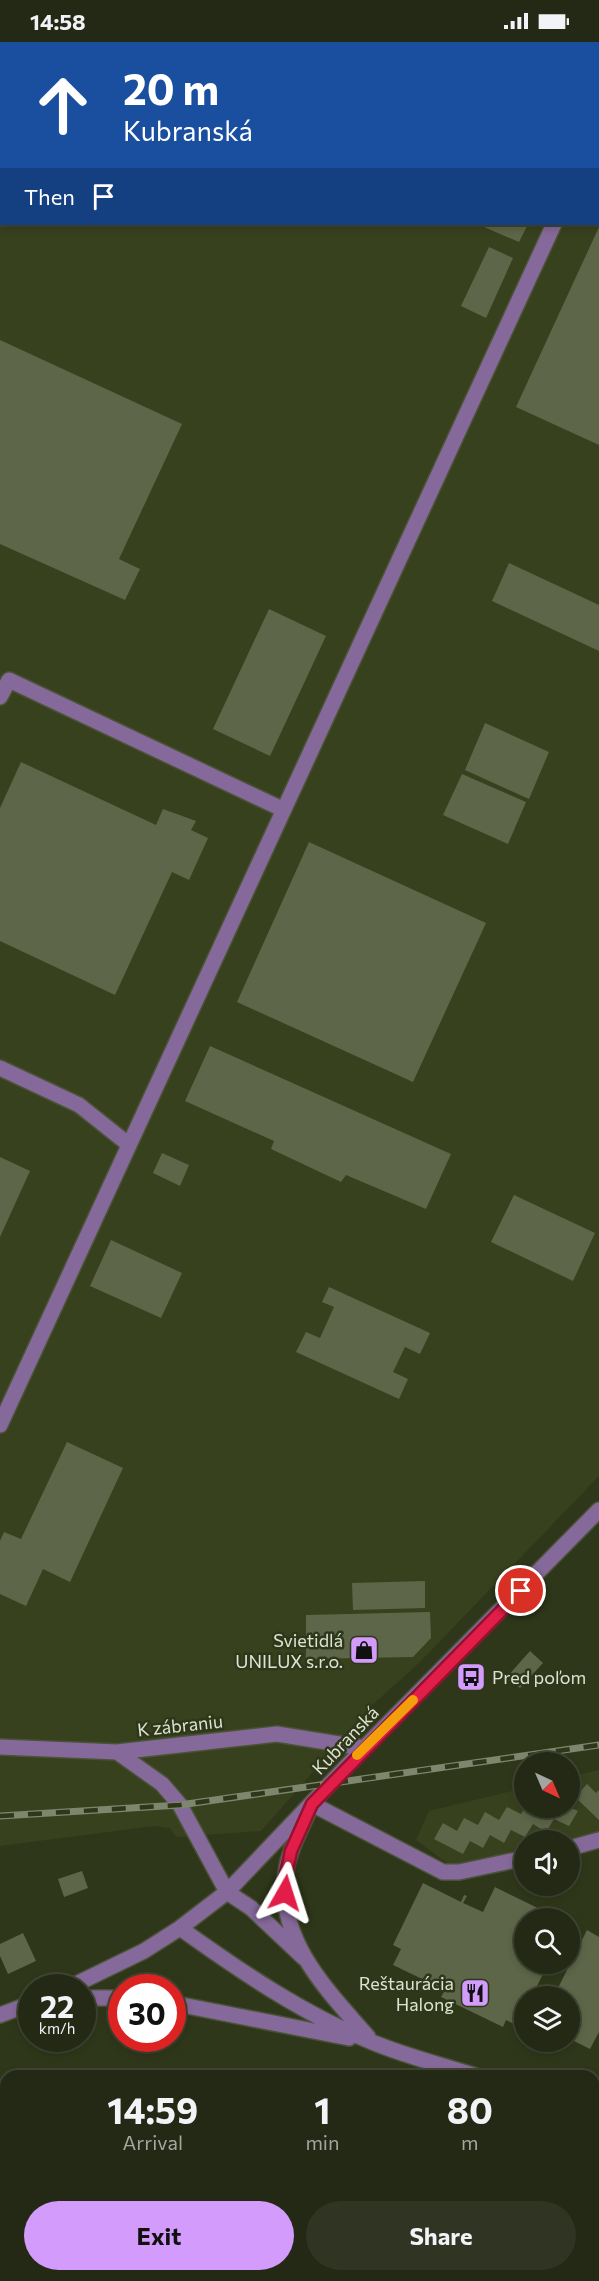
<!DOCTYPE html>
<meta charset="utf-8">
<style>
:root{--surface:#232914;--page:#2f3522;--text:#f1f3f6;--muted:#a3a6a0;--line:#404534;--accent:#d39cfc}
body{margin:0;font-family:Commissioner,sans-serif;background:var(--page);color:var(--text);height:100vh;display:flex;flex-direction:column;font-size:22px;white-space:nowrap}
*{box-sizing:border-box;margin:0}
p{font-size:20px;color:var(--muted)}
.icon{flex:none;width:33px;height:33px;fill:none;stroke:currentColor;stroke-width:2;stroke-linecap:round;stroke-linejoin:round}
.map{position:relative;flex:1;overflow:hidden}
.side{position:absolute;left:0px;top:2028px;width:600px;height:212px;display:flex;flex-direction:column;background:var(--surface);border-radius:18px 18px 0 0;box-shadow:0 3px 9px #0003,0 0 0 2px var(--line)}
.side>*{flex:none}
.top-card{position:absolute;left:0px;top:0px;width:600px;height:183px;box-shadow:0 3px 9px #0003,0 0 0 2px var(--line);background:#1a4fa0;color:#fff;overflow:hidden}
.needle{width:39px;rotate:136deg}
.fabs{position:absolute;left:514px;top:1710px;display:grid;gap:12px}
.fabs a{display:grid;place-items:center;width:66px;height:66px;border-radius:50%;background:var(--surface);box-shadow:0 3px 9px #0003,0 0 0 2px var(--line);font-size:30px}
.speed{position:absolute;left:18px;top:1932px;display:flex;gap:12px;font-size:30px;font-weight:700;text-align:center}
.speed>*{display:grid;place-content:center;width:78px;height:78px;border-radius:50%;background:var(--surface);box-shadow:0 3px 9px #0003,0 0 0 2px var(--line);line-height:1}
.speed small{font-size:15px;font-weight:400}
.speed .limit{border:9px solid #d22;background:#fff;color:#111}
.pin{position:absolute;display:grid;place-items:center;width:51px;height:51px;color:#fff;margin:-26px;border:3px solid #fff;border-radius:50%;box-shadow:0 2px 6px #0007}
.me{position:absolute;width:66px;margin:-33px;rotate:6deg;stroke-linejoin:round;filter:drop-shadow(0 0 4px #0008)}
.turn{display:flex;align-items:center;gap:21px;height:126px;padding:0 24px;font-size:27px}
.turn .icon{width:78px;height:78px;stroke-width:2.5}
.turn b{display:block;font-size:42px;line-height:51px}
.then{display:flex;align-items:center;height:57px;padding:0 24px;background:#0003;gap:12px;font-size:22px}
.eta{display:flex;justify-content:space-evenly;align-items:center;height:102px;text-align:center}
.eta b{font-size:36px;font-weight:700;line-height:42px}
.button{display:flex;gap:12px;margin-top:auto;padding:12px 24px}
.button a{flex:1;height:69px;border-radius:36px;background:var(--accent);color:#111;font-size:24px;font-weight:700;line-height:69px;text-align:center}
.button a+a{background:var(--page);color:var(--text)}
.status{display:flex;justify-content:space-between;align-items:center;height:42px;padding:0 30px;background:var(--surface);direction:ltr}
.status svg{height:16px;fill:currentColor}
.map>svg:first-child{display:block}
</style>
<div class="status"><b>14:58</b><svg viewBox="0 0 49 12"><path d="M0 12V9h3v3zM5 12V6h3v6zM10 12V3h3v9zM15 12V0h3v12zM26 1h20v11H26zM47 4h2v5h-2z"/></svg></div>
<div class="map">
<svg width="599" height="2239" viewBox="0 0 599 2239">
<rect width="100%" height="100%" fill="#2f371a"/>
<path fill="#38411e" fill-rule="evenodd" d="M0,0h599v1434l-181,188 -48,43 -109,124 -85,6 -6,-9 -16,-2 -154,20zM2,2h596v180h-596z
M599,1728v70h-74v18l-66,14 -43,-32 13,-29 96,-23v20h45v-31z"/>
<path fill="#5d6648" d="M477,182h51l-9,18z
M599,185v218l-83,-38z
M489,205l24,11 -27,60 -25,-12z
M0,298l182,84 -63,135 21,10 -15,31 -125,-56z
M509,521l90,42v46l-107,-50z
M269,567l57,27 -56,120 -57,-27z
M485,681l64,29 -20,47 -64,-29z
M21,720l135,63 7,-16 33,12 -5,9 17,8 -19,42 -17,-8 -57,123 -115,-54v-133z
M462,732l64,28 -18,42 -65,-29z
M309,800l177,81 -73,159 -176,-80z
M210,1004l241,108 -25,55 -80,-34 -5,7 -70,-33 3,-8 -89,-40z
M162,1111l27,12 -9,21 -27,-13z
M0,1115l30,14 -30,66z
M514,1153l81,38 -22,48 -82,-39z
M111,1198l71,33 -21,45 -71,-32z
M329,1245l101,46 -10,21 -15,-7 -12,25 15,7 -9,20 -103,-47 10,-20 14,6 14,-31 -12,-5z
M67,1400l56,26 -53,114 -27,-13 -17,37 -26,-12v-53l4,-9 17,7z
M425,1539v27l-72,2 -1,-27z
M430,1570l1,26 -18,19 -107,2v-44z
M530,1609l13,12 -23,25 -13,-11z
M587,1742l9,9 3,-3v30l-24,-23z
M507,1765l14,7 4,-6 19,2 27,-2 7,3 -9,15 -15,-7 -8,13 -13,-8 -8,13 -14,-7 -7,13 -14,-8 -7,13 -13,-7 -7,13 -29,-15 9,-16 14,8 7,-13 14,7 7,-13 14,8z
M82,1829l6,17 -24,9 -6,-18z
M423,1841l38,19 3,-7 3,1 -4,7 20,9 12,-25 61,30 -31,1v46h23l-16,32h-7v15l-7,15 -12,-6 -3,7 -62,-30 4,-7 -52,-25 8,-16 -8,-4z
M587,1888l12,7v95l-9,17 -20,-10v-43h-16z
M23,1891l13,28 -28,13 -8,-18v-12z
M6,2106v42l-6,-15v-24z"/>
<g fill="none" stroke-linecap="round" stroke-linejoin="round">
<g stroke="#4b5337" stroke-width="18">
<path id="minor" d="M598,84l1,-1
M0,655l9,-17 273,129
M0,1026l79,37 49,39
M0,1383l554,-1201
M0,1705l117,5 160,-18 87,14
M117,1710l45,32 18,21 47,87 24,16 53,50
M312,1762l131,68h16l66,-14
M307,1773c-9,20 -21,42 -22,65 -5,64 44,112 83,157
M570,1806l29,-8
M180,1886c60,43 123,86 192,114 33,14 70,23 104,34
M68,1946l76,-37 36,-23 47,-36 137,-144 235,-238
M82,1956h40
M172,1961l177,35
M0,1973l32,-12
M594,2073l5,1"/>
</g>
<use href="#minor" stroke="#85699a" stroke-width="15"/>
<g stroke="#7f866e" stroke-width="7">
<path id="rail" d="M0,1774l180,-11 419,-60"/>
</g>
<use href="#rail" stroke="#2f371a" stroke-width="4.5" stroke-dasharray="14" stroke-linecap="butt"/>
</g>
<g fill="none" stroke-linecap="round" stroke-linejoin="round">
<g stroke="#92132f" stroke-width="15">
<path id="route" d="M285,1851v-14l6,-28 21,-47 209,-213"/>
</g>
<use href="#route" stroke="#e11d48" stroke-width="10"/>
<path stroke="#f59e0b" stroke-width="10" d="M357,1713l56,-55"/>
</g>
<defs>
<g id="shop-square" transform="scale(1.5)"><rect x="-9" y="-9" width="18" height="18" rx="4" fill="#d39cfc" stroke="#2f371a"/><path d="M-5-2.5h2.3a2.7 3.5 0 0 1 5.4 0H5L5.5 6h-11ZM-1.5-2.5h3a1.5 2.3 0 0 0-3 0Z" fill="#111"/></g>
<g id="bus-square" transform="scale(1.5)"><rect x="-9" y="-9" width="18" height="18" rx="4" fill="#d39cfc" stroke="#2f371a"/><path d="M-5-6H5V4H4V6H2V4H-2V6H-4V4H-5ZM-3.5-4V0h7V-4ZM-3.5 1.2v1.5H-2V1.2ZM2 1.2v1.5H3.5V1.2Z" fill="#111"/></g>
<g id="restaurant-square" transform="scale(1.5)"><rect x="-9" y="-9" width="18" height="18" rx="4" fill="#d39cfc" stroke="#2f371a"/><path d="M-5-6h1v4h1v-4h1v4h1v-4h1v5L-1.5 .5V6h-2V.5L-5-1ZM5-6V6H3V1.5H1.5Q1.5-4 5-6Z" fill="#111"/></g>
</defs>
<g fill-rule="evenodd">
<use href="#shop-square" x="364" y="1608"/>
<use href="#bus-square" x="471" y="1635"/>
<use href="#restaurant-square" x="475" y="1951"/>
</g>
<g text-anchor="middle" dominant-baseline="central" stroke-width="5" stroke-linejoin="round" paint-order="stroke">
<g font-size="18" fill="#dde3d1" stroke="#2f371a" text-anchor="end">
<text x="343" y="1598">Svietidlá<tspan x="343" dy="21">UNILUX s.r.o.</tspan></text>
<text x="492" y="1635" text-anchor="start">Pred poľom</text>
<text x="454" y="1941">Reštaurácia<tspan x="454" dy="21">Halong</tspan></text>
</g>
<g font-size="18" fill="#dde3d1" stroke="#2f371a">
<text transform="translate(180 1683) rotate(-6)">K zábraniu</text>
<text transform="translate(345 1698) rotate(-46)">Kubranská</text>
</g>
</g>
</svg>
<div class="fabs">
<a><svg class="needle" viewBox="-14 -14 28 28"><path d="M0-13l5 13h-10z" fill="#e53935"/><path d="M0 13l5-13h-10z" fill="#a3a6a0"/></svg></a>
<a><svg class="icon" aria-label="sound" viewBox="0 0 24 24"><path d="M4 9h4l5-4v14l-5-4H4zM17 9q2 3 0 6"/></svg></a>
<a><svg class="icon" aria-label="search" viewBox="0 0 24 24"><circle cx="10" cy="10" r="6"/><path d="M15 15l6 6"/></svg></a>
<a><svg class="icon" aria-label="layers" viewBox="0 0 24 24"><path d="M12 4l9 5-9 5-9-5zM3 14l9 5 9-5"/></svg></a>
</div>
<div class="speed"><div>22<small>km/h</small></div><div class="limit">30</div></div>
<div class="pin" style="left:521px;top:1549px;background:#d93025"><svg class="icon" aria-label="arrive" viewBox="0 0 24 24"><path d="M6 21V4h12l-3 4 3 4H6"/></svg></div>
<svg class="me" style="left:285px;top:1851px" viewBox="-20 -20 40 40"><path d="M0-17L14 15 0 8-14 15z" fill="#e11d48" stroke="#fff" stroke-width="4"/></svg>
<div class="top-card">
<div class="turn"><svg class="icon" aria-label="ahead" viewBox="0 0 24 24"><path d="M12 20V5M6 11l6-6 6 6"/></svg><div><b>20 m</b>Kubranská</div></div>
<div class="then">Then<svg class="icon" aria-label="arrive" viewBox="0 0 24 24"><path d="M6 21V4h12l-3 4 3 4H6"/></svg></div>
</div>
<section class="side">
<div class="eta">
<div><b>14:59</b><p>Arrival</p></div>
<div><b>1</b><p>min</p></div>
<div><b>80</b><p>m</p></div>
</div>
<div class="button"><a>Exit</a><a>Share</a></div>
</section>
</div>
